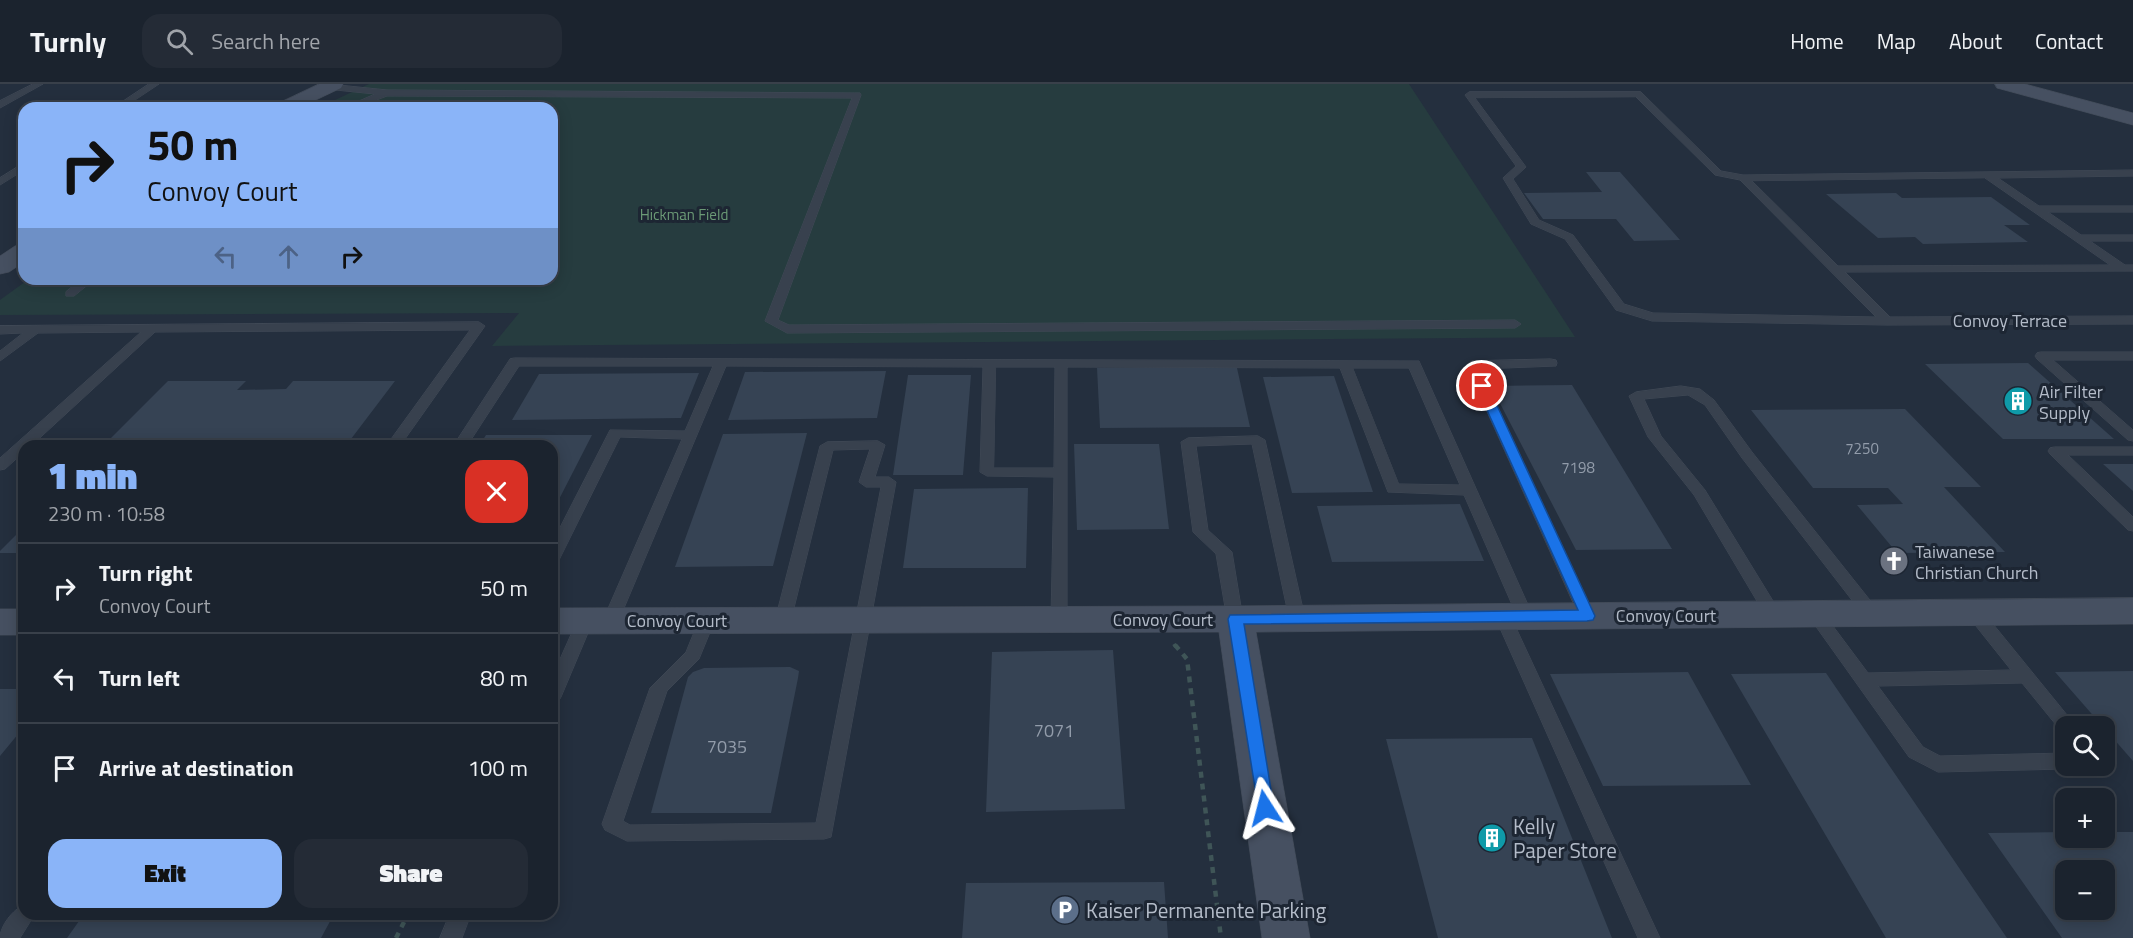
<!DOCTYPE html>
<meta charset="utf-8">
<style>
:root{--surface:#1b232e;--page:#242b36;--text:#f1f3f6;--muted:#a0a4aa;--line:#39404a;--accent:#8ab4f8}
body{margin:0;font-family:"Titillium Web",sans-serif;background:var(--page);color:var(--text);height:100vh;display:flex;flex-direction:column;font-size:22px;white-space:nowrap}
*{box-sizing:border-box;margin:0}
p{font-size:20px;color:var(--muted)}
.icon{flex:none;width:33px;height:33px;fill:none;stroke:currentColor;stroke-width:2;stroke-linecap:round;stroke-linejoin:round}
.map{position:relative;flex:1;overflow:hidden}
.drawer{position:absolute;left:18px;top:356px;width:540px;height:480px;display:flex;flex-direction:column;background:var(--surface);border-radius:18px;box-shadow:0 3px 15px #0003,0 0 0 2px var(--line)}
.drawer>*{flex:none}
.top-card{position:absolute;left:18px;top:18px;width:540px;height:183px;border-radius:18px;box-shadow:0 3px 15px #0003,0 0 0 2px var(--line);background:#8ab4f8;color:#111;overflow:hidden}
.tools{position:absolute;left:2055px;top:632px;display:grid;gap:12px}
.tools a{display:grid;place-items:center;width:60px;height:60px;border-radius:12px;background:var(--surface);box-shadow:0 3px 15px #0003,0 0 0 2px var(--line);font-size:30px}
.pin{position:absolute;display:grid;place-items:center;width:51px;height:51px;color:#fff;margin:-26px;border:3px solid #fff;border-radius:50%;box-shadow:0 2px 6px #0007}
.me{position:absolute;width:66px;margin:-33px;rotate:351deg;stroke-linejoin:round;filter:drop-shadow(0 0 4px #0008)}
.turn{display:flex;align-items:center;gap:21px;height:126px;padding:0 30px;font-size:27px}
.turn .icon{width:78px;height:78px;stroke-width:2.5}
.turn b{display:block;font-size:42px;line-height:51px}
.lanes{display:flex;align-items:center;height:57px;padding:0 30px;background:#0003;justify-content:center;gap:30px;direction:ltr}
.lanes .off{opacity:.35}
.round{display:grid;place-items:center;flex:none;width:63px;height:63px;border-radius:18px;background:var(--page)}
.overview{display:flex;align-items:center;justify-content:space-between;height:102px;padding:0 30px}
h1{font-size:36px;font-weight:800;line-height:45px;color:var(--accent)}
.cta{display:flex;gap:12px;margin-top:auto;padding:12px 30px}
.cta a{flex:1;height:69px;border-radius:18px;background:var(--accent);color:#111;font-size:24px;font-weight:800;line-height:69px;text-align:center}
.cta a+a{background:var(--page);color:var(--text)}
ul{padding:0;list-style:none}
li{display:flex;align-items:center;gap:18px;height:90px;padding:0 30px;border-top:2px solid var(--line)}
li div{flex:1}
li b{display:block;font-size:22px}
li em{font-style:normal}
header{display:flex;align-items:center;gap:36px;box-sizing:border-box;height:84px;padding:0 30px;background:var(--surface);border-bottom:2px solid var(--line)}
header strong{font-size:28px}
nav{display:flex;gap:33px;margin-inline-start:auto;font-size:21px}
.search{width:420px;height:54px;background:var(--page);display:flex;align-items:center;gap:15px;box-sizing:border-box;padding:0 21px;border-radius:18px;color:var(--muted);font-size:22px}
.map>svg:first-child{display:block}
</style>
<header>
<strong>Turnly</strong>
<div class="search"><svg class="icon" aria-label="search" viewBox="0 0 24 24"><circle cx="10" cy="10" r="6"/><path d="M15 15l6 6"/></svg>Search here</div>
<nav><a>Home</a><a>Map</a><a>About</a><a>Contact</a></nav>
</header>
<div class="map">
<svg width="2133" height="854" viewBox="0 0 2133 854">
<rect width="100%" height="100%" fill="#242f3e"/>
<path fill="#263c3f" d="M369,0h1040l166,253 -1083,9 27,-33 -519,2v-15l29,-21h523v-171h-234z"/>
<path fill="#364354" fill-rule="evenodd" d="M1586,88h34l60,68 -46,1 -18,-22h-73l-19,-26 78,-1z
M1896,109l6,5 89,-1 39,28h-26l24,17 -105,2 -8,-7 -37,1 -52,-44z
M2028,279l86,76h-111l-78,-75z
M1097,284h140l13,59 -150,1z
M886,287l-9,47 -149,2 17,-48z
M699,289l-18,45 -169,2 27,-46z
M908,291h63l-8,100h-70z
M1334,292l39,116 -81,1 -29,-116z
M168,297h78l-9,9 49,-1 7,-8h102l-44,58h-17l-5,7h-212l5,-6 -14,1z
M1572,301l100,164 -96,1 -85,-164z
M1905,325l76,78h-37l61,65 -108,1 -40,-48 46,-1 -15,-16h-75l-62,-78z
M807,349l-34,133 -98,1 48,-133z
M486,351h106l-40,78v-67h-73z
M1074,360h85l10,85 -92,1z
M2103,380h30v27z
M1028,404l-2,80h-123l11,-79z
M1460,420l24,57 -152,1 -15,-56z
M24,443v26h-24v-2z
M1113,566l12,159 -139,3 6,-160z
M790,583l9,4 -1,7 -27,135h-120l37,-136 5,-5 11,-4z
M2133,587v90l-78,-89z
M1688,588l63,113 -148,1 -53,-112z
M1826,589l181,265h-121l-155,-264z
M0,605h24v38l-24,29z
M1532,654l80,200h-174l-52,-199z
M2066,748v5h38v-5h29v106h-71l-74,-105zM2066,786h38v39h-38z
M1164,798l4,56h-206l4,-55z
M84,830h250l-13,24h-254z"/>
<g fill="none" stroke-linecap="round" stroke-linejoin="round">
<g stroke="#414a57" stroke-width="1">
<path id="lane" d="M33,0h10l-43,24v-7z
M149,0h10l-36,24h-10z
M329,0l58,6 473,3 1,2 -83,225 11,5 726,-5 6,4 -6,4 -728,5 -22,-12 87,-223 -465,-2 -32,12h-12l32,-14 -49,-5 -1,-2z
M1641,8l80,79 22,4 390,-5v6l-135,2 41,28h94v6h-85l33,23h52v6h-43l35,24h8v6l-288,1 45,45 243,-1v8l-246,1 -235,-4 -36,-11 -51,-71 -34,-15 -28,-46 13,-12 -51,-71 4,-3zM1636,13l79,78 25,5 136,137 -223,-4 -29,-9 -51,-69 -34,-15 -26,-41 13,-12 -51,-69zM1985,94l125,87 -272,1 -86,-85z
M24,79v7l-24,15v-7z
M82,195h13l-21,17h-8v-4z
M479,238l6,4 -85,120h-14l84,-116 -315,2 -124,114h-7v6l-19,17 -5,1v-12l141,-126 -103,1 -38,28v-10l23,-18 -23,1v-8z
M2041,268h92v8h-80l80,70v11l-5,-1 -91,-81 -2,-3 2,-3z
M515,274l904,3 114,255 -2,4h-12l-2,-4 -53,-121 -76,-3 -48,-124 -273,-1v251l-2,4h-12l-2,-4 3,-141 -67,-1 -7,-4 3,-105 -257,-1 -107,254 -2,4h-12l-2,-4 79,-181 -62,-2 -60,121 -2,4 -6,1v-20l58,-113 75,1 28,-65h-194l-52,80h-14l57,-87zM996,283h59l-1,101h-60zM1353,284h56l51,117 -61,-1z
M1551,275l5,1 1,3 -1,3 -76,3 115,247 -2,4h-12l-2,-4 -113,-251 6,-4z
M1681,302l19,3 14,11 38,52 125,157 2,4 -2,4h-12l-123,-159 -37,-53 -17,-10 -44,4 17,37 44,54 76,124 -2,4h-12l-73,-123 -46,-58 -19,-41 7,-4z
M1258,352l7,4 40,178 -2,4h-12l-2,-4 -37,-174 -56,2 12,84 24,22 11,67 -2,4h-12l-2,-4 -11,-65 -23,-22 -12,-90 7,-4z
M878,357l7,4 -10,32h14l7,5 -65,355 -7,2 -197,2 -22,-11 -3,-6 48,-136 36,-36 13,-32 2,-4h12l2,4 -16,39 -32,32 -44,130 7,4 186,-2 65,-336h-15l-7,-5 11,-33 -37,1 -42,170 -2,4h-12l-2,-4 45,-174 7,-4z
M2055,363h78v8h-65l65,62v14l-5,-1 -78,-76 -2,-3 2,-3z
M1974,522l6,2 96,118h-10v7l-5,-2 -39,-48 -144,3 45,61 17,9 126,-3v12l7,1 -7,3 -128,3 -29,-15 -102,-143 2,-4h12l47,63 143,-3 -43,-54 -2,-4 2,-4z
M1503,527l6,2 2,4 149,321h-22l-143,-321 2,-4z
M585,531l6,2 2,4 -32,76 -3,5 -6,2v-27l25,-56 2,-4z
M24,821v9h11l-15,24h-20c0,-12 13,-29 24,-33z
M450,830h21l-9,24h-22z"/>
</g>
<g stroke="#414a57" stroke-width="1">
<path id="secondary" d="M319,0h24l-2,4 -42,20h-25l3,-4z
M1995,0h30l108,29v12l-136,-37z
M24,160v18l-15,10 -9,2v-18l15,-10z
M2133,514v26l-877,8 54,306h-48l-43,-306 -667,2v-26l683,-2z
M0,525h24v26h-24z"/>
</g>
<path stroke="#3f5557" stroke-width="4" stroke-dasharray="4.5 4.5" stroke-linecap="butt" d="M1174,560l2,3"/>
<path stroke="#3f5557" stroke-width="4.5" stroke-dasharray="6 6" stroke-linecap="butt" d="M1175,561l12,14 34,279
M396,854l12,-24"/>
<use href="#lane" fill="#38414e" fill-rule="evenodd"/>
<use href="#secondary" fill="#465061" fill-rule="evenodd"/>
</g>
<path fill="#1a73e8" stroke="#114b97" stroke-width="1.5" d="M1482,299l6,3 107,230 -2,4 -6,1 -343,3 30,184 -3,5 -6,2 -6,-2 -31,-194 2,-4 348,-5 -102,-224z"/>
<defs>
<g id="building-disc" transform="scale(1.5)"><circle r="9.5" fill="#0f9aa8" stroke="#1d2633"/><path d="M-4-6H4V6H1V3H-1V6H-4ZM-2.5-4.3h1.7v1.8h-1.7ZM.8-4.3h1.7v1.8H.8ZM-2.5-1h1.7V.8h-1.7ZM.8-1h1.7V.8H.8Z" fill="#fff"/></g>
<g id="church-disc" transform="scale(1.5)"><circle r="9.5" fill="#6b7280" stroke="#1d2633"/><path d="M-1.2-6h2.4v3.5h3.3v2.4h-3.3V6h-2.4V-.1h-3.3v-2.4h3.3Z" fill="#fff"/></g>
<g id="parking-disc" transform="scale(1.5)"><circle r="9.5" fill="#5c6f8a" stroke="#1d2633"/><path d="M-3.5-5.5H1a3.5 3.5 0 0 1 0 7H-1V5.5H-3.5ZM-1-3.4V-.6H.8a1.4 1.4 0 0 0 0-2.8Z" fill="#fff"/></g>
</defs>
<g fill-rule="evenodd">
<use href="#building-disc" x="2018" y="317"/>
<use href="#church-disc" x="1894" y="477"/>
<use href="#building-disc" x="1492" y="754"/>
<use href="#parking-disc" x="1065" y="826"/>
</g>
<g text-anchor="middle" dominant-baseline="central" stroke-width="6" stroke-linejoin="round" paint-order="stroke">
<g font-size="15" fill="#6b9a76" stroke="#1d2633">
<text x="684" y="130">Hickman Field</text>
</g>
<g font-size="15" fill="#929caa">
<text x="1862" y="364">7250</text>
<text x="1578" y="383">7198</text>
</g>
<g font-size="18" fill="#b4bcc9" stroke="#1d2633">
<text x="2010" y="236">Convoy Terrace</text>
<text x="1666" y="531">Convoy Court</text>
<text x="1163" y="535">Convoy Court</text>
<text x="677" y="536">Convoy Court</text>
</g>
<g font-size="18" fill="#b4bcc9" stroke="#1d2633" text-anchor="start">
<text x="2039" y="307">Air Filter<tspan x="2039" dy="21">Supply</tspan></text>
<text x="1915" y="467">Taiwanese<tspan x="1915" dy="21">Christian Church</tspan></text>
</g>
<g font-size="18" fill="#929caa">
<text x="1054" y="646">7071</text>
<text x="727" y="662">7035</text>
</g>
<g font-size="21" fill="#b4bcc9" stroke="#1d2633" text-anchor="start">
<text x="1513" y="742">Kelly<tspan x="1513" dy="24">Paper Store</tspan></text>
<text x="1086" y="826">Kaiser Permanente Parking</text>
</g>
</g>
</svg>
<div class="tools">
<a><svg class="icon" aria-label="search" viewBox="0 0 24 24"><circle cx="10" cy="10" r="6"/><path d="M15 15l6 6"/></svg></a>
<a>+</a>
<a>−</a>
</div>
<div class="pin" style="left:1482px;top:302px;background:#d93025"><svg class="icon" aria-label="arrive" viewBox="0 0 24 24"><path d="M6 21V4h12l-3 4 3 4H6"/></svg></div>
<svg class="me" style="left:1265px;top:724px" viewBox="-20 -20 40 40"><path d="M0-17L14 15 0 8-14 15z" fill="#1a73e8" stroke="#fff" stroke-width="4"/></svg>
<div class="top-card">
<div class="turn"><svg class="icon" aria-label="right" viewBox="0 0 24 24"><path d="M7 20v-9h11M14 6l5 5-5 5"/></svg><div><b>50 m</b>Convoy Court</div></div>
<div class="lanes"><svg class="icon off" aria-label="left" viewBox="0 0 24 24"><path d="M17 20v-9H6M10 6l-5 5 5 5"/></svg><svg class="icon off" aria-label="ahead" viewBox="0 0 24 24"><path d="M12 20V5M6 11l6-6 6 6"/></svg><svg class="icon" aria-label="right" viewBox="0 0 24 24"><path d="M7 20v-9h11M14 6l5 5-5 5"/></svg></div>
</div>
<section class="drawer">
<div class="overview"><div><h1>1 min</h1><p>230 m · 10:58</p></div><a class="round" style="background:#d93025;color:#fff"><svg class="icon" aria-label="close" viewBox="0 0 24 24"><path d="M6 6l12 12M18 6L6 18"/></svg></a></div>
<ul>
<li><svg class="icon" aria-label="right" viewBox="0 0 24 24"><path d="M7 20v-9h11M14 6l5 5-5 5"/></svg><div><b>Turn right</b><p>Convoy Court</p></div><em>50 m</em></li>
<li><svg class="icon" aria-label="left" viewBox="0 0 24 24"><path d="M17 20v-9H6M10 6l-5 5 5 5"/></svg><div><b>Turn left</b></div><em>80 m</em></li>
<li><svg class="icon" aria-label="arrive" viewBox="0 0 24 24"><path d="M6 21V4h12l-3 4 3 4H6"/></svg><div><b>Arrive at destination</b></div><em>100 m</em></li>
</ul>
<div class="cta"><a>Exit</a><a>Share</a></div>
</section>
</div>
